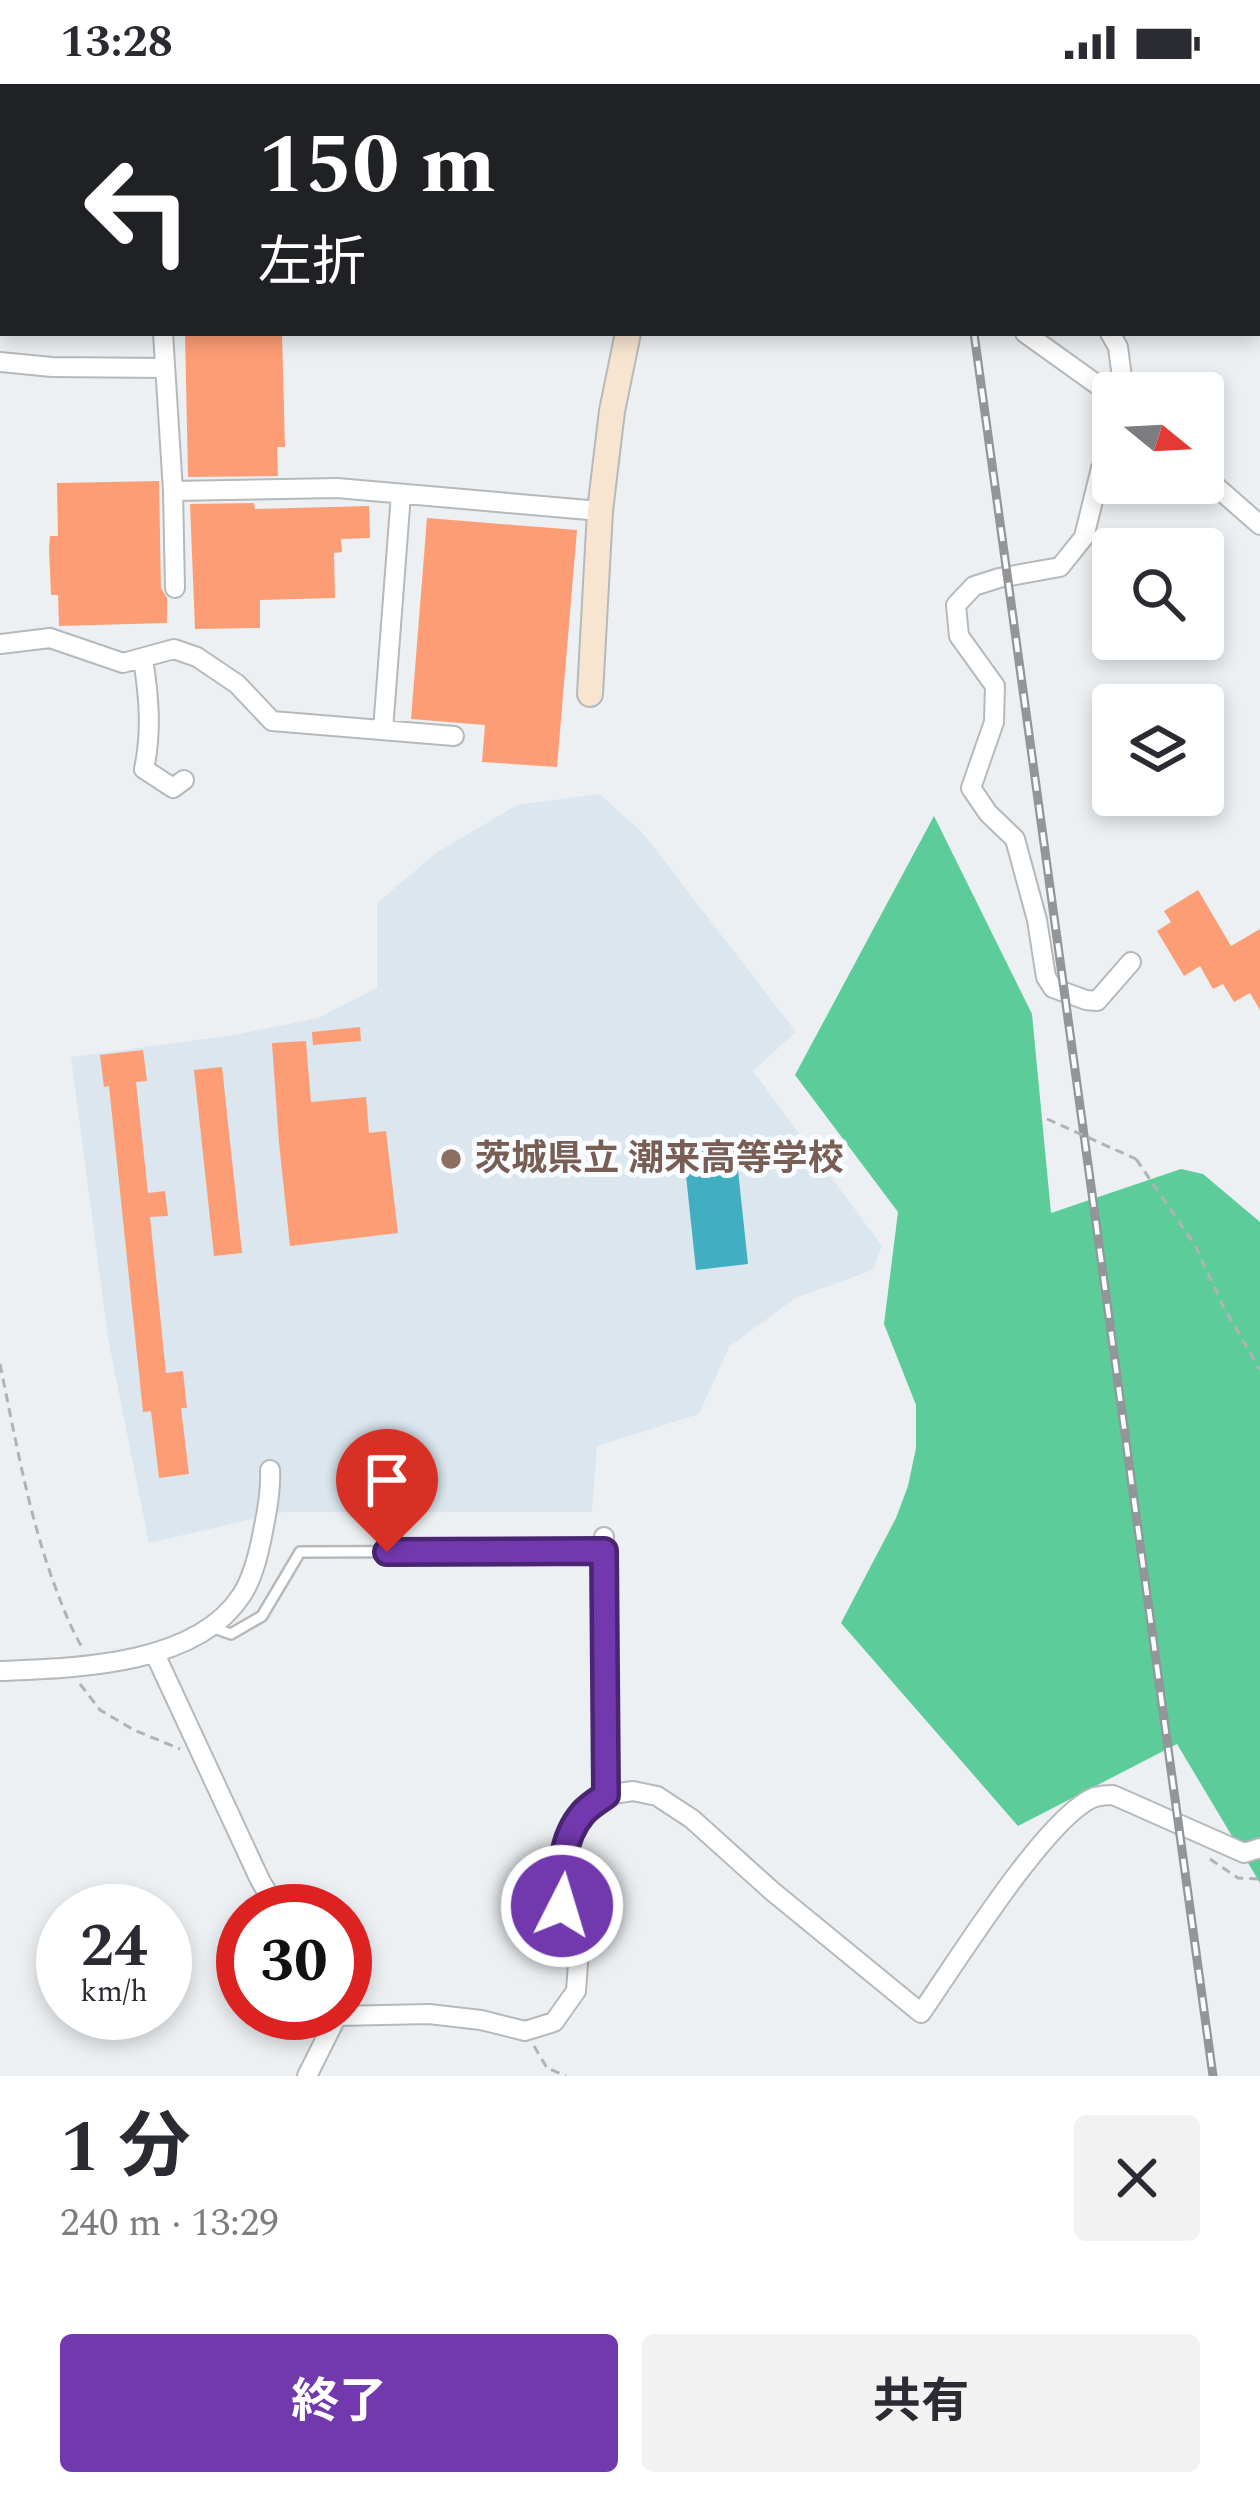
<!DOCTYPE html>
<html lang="ja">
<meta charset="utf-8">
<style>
:root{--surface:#fff;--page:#f2f2f3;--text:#2b2b33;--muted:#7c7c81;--accent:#7239af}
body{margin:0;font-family:Spectral,"Noto Sans JP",serif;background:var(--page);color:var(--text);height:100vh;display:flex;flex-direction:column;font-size:45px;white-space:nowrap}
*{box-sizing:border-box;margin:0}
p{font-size:39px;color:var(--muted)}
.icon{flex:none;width:66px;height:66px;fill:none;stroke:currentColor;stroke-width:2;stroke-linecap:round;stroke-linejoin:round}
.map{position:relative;height:1992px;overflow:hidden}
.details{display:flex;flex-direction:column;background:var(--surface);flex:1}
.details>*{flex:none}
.hud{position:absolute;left:0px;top:0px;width:1260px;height:252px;box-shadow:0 6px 18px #0003;background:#202124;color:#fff;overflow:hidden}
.needle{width:78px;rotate:108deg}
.tools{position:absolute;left:1092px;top:288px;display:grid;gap:24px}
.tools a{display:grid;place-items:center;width:132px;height:132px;border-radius:12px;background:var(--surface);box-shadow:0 6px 18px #0003;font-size:60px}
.speed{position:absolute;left:36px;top:1800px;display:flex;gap:24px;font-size:60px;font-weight:700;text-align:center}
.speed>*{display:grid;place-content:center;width:156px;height:156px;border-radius:50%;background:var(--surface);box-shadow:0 6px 18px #0003;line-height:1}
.speed small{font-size:30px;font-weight:400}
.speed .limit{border:18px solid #d22;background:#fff;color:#111}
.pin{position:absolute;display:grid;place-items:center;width:102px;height:102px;color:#fff;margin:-123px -51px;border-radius:50% 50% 50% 0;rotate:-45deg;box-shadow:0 0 12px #0007}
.pin .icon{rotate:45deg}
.me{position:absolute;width:132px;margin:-66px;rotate:5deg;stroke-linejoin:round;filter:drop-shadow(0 0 9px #0008)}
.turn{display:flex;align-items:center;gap:42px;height:252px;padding:0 60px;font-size:54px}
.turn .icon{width:156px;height:156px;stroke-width:2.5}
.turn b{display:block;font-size:84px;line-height:102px}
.round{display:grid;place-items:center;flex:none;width:126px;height:126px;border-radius:12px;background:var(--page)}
.summary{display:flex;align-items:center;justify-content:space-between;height:204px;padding:0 60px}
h1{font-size:72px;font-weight:700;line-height:90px}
.button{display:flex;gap:24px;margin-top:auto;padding:24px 60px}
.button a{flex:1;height:138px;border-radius:12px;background:var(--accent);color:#fff;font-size:48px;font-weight:700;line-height:138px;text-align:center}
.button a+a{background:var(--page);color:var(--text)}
.status{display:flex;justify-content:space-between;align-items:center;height:84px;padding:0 60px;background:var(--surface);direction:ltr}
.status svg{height:33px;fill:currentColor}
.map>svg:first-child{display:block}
</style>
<div class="status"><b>13:28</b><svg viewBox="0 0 49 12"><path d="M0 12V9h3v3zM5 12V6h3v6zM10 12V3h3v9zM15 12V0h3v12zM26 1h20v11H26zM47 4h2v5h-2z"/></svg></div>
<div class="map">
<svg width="1260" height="1992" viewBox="0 0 1260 1992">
<rect width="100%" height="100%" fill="#ecf0f3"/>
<path fill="#dce6ef" d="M599,710l43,38 154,200 -43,39 129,175 -9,24 -78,28 -66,49 -30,67 -102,32 -5,66h-310l-133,31 -41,-205 -37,-281 163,-22 84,-17 59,-30v-85l59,-50 81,-48z"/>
<path fill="#5ccc9a" d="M934,732l98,198 19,199 130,-44 22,5 57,48v661l-83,-139 -159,82 -177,-203 55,-105 12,-32 8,-38v-43l-32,-81 14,-112 -103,-137z"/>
<path fill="#41aec2" d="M735,1058l13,122 -52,6 -13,-123z"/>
<path fill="#fd9d75" d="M185,249h97l3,114h-8l1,29 -90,1z
M159,397l2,107 6,10v25l-108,3 -1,-31h-7l-2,-47 1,-12h8l-1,-53z
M254,419l1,6 114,-3 1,32 -29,1 1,13 -8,1 1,45 -75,2v28l-65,1 -5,-125z
M427,434l150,12 -20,237 -75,-5 3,-37 -74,-6z
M1198,806l33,56 29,-17v81l-10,-17 -16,9 -11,-18 -10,5 -13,-23 -16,10 -27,-45 14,-9 -7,-11z
M360,943l1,14 -48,4 -1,-13z
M306,957l5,61 55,-5 3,36 17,-2 12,102 -108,13 -11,-103 -7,-100z
M143,966l4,31 -11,1 12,111 17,-2 3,25 -18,1 16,156 17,-2 4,37h-6l8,66 -30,4 -8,-67 -8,1 -34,-326 -5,1 -4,-32z
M222,983l20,186 -28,3 -20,-186z"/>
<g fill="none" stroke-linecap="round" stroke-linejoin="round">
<g stroke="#b5b9bc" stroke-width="14">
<path id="lane" d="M214,1544l17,6 31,-18 38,-64 304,-1"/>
</g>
<g stroke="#b5b9bc" stroke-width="22">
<path id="street" d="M461,0l3,3
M757,0l3,3
M514,3l4,-3
M1198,3l4,-3
M163,249l10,158 2,97
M1025,249l88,63
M1110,249l8,14 6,46
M0,278l52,5 112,1
M1113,356l-12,28 -17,69 -24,30 -61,11 -25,8 -18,19 3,31 36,50 -1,36 -23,66 17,25 27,26 22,81 9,57 7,11 33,12 11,1 34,-39
M1203,391l57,50
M173,407l164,-3 263,23
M0,560l50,-6 73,25 51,-14 23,8 40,27 35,37 182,15
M143,575c6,38 9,72 1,110l29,19 11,-8
M383,646l18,-236
M604,1453l2,258
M155,1570l105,226 18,31
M0,1587c74,-3 195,-5 241,-75 13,-19 19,-48 23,-70 4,-19 7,-37 6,-56
M337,1932l92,-2 52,6 44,11 29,-9 22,-31 3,-42 -17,-44 -3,-37 22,-54 25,-19 27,-4 24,5 35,23 80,72 149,122c33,-47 126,-198 174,-216 4,-1 13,-2 18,-2l131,58 16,-5
M307,1992l30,-60 -2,-3"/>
</g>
<g stroke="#b5b9bc" stroke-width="28">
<path id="secondary" d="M679,3l1,-3
M590,610l10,-183 12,-100 16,-78"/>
</g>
<path stroke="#b0b3b6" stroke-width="3" stroke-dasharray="9 6" stroke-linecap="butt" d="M1136,1075l59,86 28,61 37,64
M0,1280c15,73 28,147 53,217 9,24 17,46 30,68
M80,1600l20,26 34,20 46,19
M1210,1775l28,19 22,1
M534,1962l13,22 19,8"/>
<use href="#lane" stroke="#fff" stroke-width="9"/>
<use href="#street" stroke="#fff" stroke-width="18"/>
<use href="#secondary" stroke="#f7e5cf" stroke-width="24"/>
<g stroke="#939699" stroke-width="9">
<path id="rail" d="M941,0v3
M974,249l239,1743"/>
</g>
<use href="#rail" stroke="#fafdff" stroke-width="4.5" stroke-dasharray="14" stroke-linecap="butt"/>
<path stroke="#b0b3b6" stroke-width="3" stroke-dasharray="9 6" stroke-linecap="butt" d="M1047,1035l89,40"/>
</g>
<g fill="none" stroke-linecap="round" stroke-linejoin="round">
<g stroke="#4a2572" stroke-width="30">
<path id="route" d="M387,1468l217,-1 2,244c-7,5 -17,11 -23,18 -22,25 -23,62 -21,93"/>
</g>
<use href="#route" stroke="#7239af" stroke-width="21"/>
</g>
<circle fill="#8d6e63" stroke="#fafdff" stroke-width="4.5" cx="451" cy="1075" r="12"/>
<g text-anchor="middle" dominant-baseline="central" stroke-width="10" stroke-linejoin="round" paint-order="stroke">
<g font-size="36" font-weight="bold" fill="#785e54" stroke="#fafdff" text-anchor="start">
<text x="475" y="1075">茨城県立 潮来高等学校</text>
</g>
</g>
</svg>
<div class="tools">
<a><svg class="needle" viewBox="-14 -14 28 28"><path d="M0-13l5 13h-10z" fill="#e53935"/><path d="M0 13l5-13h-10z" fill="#7c7c81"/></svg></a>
<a><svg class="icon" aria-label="search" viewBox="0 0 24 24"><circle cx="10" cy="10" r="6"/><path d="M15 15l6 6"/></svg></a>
<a><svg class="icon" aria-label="layers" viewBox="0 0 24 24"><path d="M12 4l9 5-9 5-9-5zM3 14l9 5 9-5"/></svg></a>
</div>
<div class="speed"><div>24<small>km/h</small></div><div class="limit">30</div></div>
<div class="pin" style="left:387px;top:1468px;background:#d93025"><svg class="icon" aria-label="arrive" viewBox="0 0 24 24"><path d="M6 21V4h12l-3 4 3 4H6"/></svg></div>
<svg class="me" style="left:562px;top:1822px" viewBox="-20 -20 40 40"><circle r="17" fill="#7239af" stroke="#fff" stroke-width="3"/><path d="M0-11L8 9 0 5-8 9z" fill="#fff"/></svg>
<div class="hud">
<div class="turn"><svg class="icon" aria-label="left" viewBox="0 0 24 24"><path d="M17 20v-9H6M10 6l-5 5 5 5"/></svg><div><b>150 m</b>左折</div></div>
</div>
</div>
<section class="details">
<div class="summary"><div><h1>1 分</h1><p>240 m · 13:29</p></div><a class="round"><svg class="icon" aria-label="close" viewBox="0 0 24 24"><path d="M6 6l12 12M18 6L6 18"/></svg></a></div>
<div class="button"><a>終了</a><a>共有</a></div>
</section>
